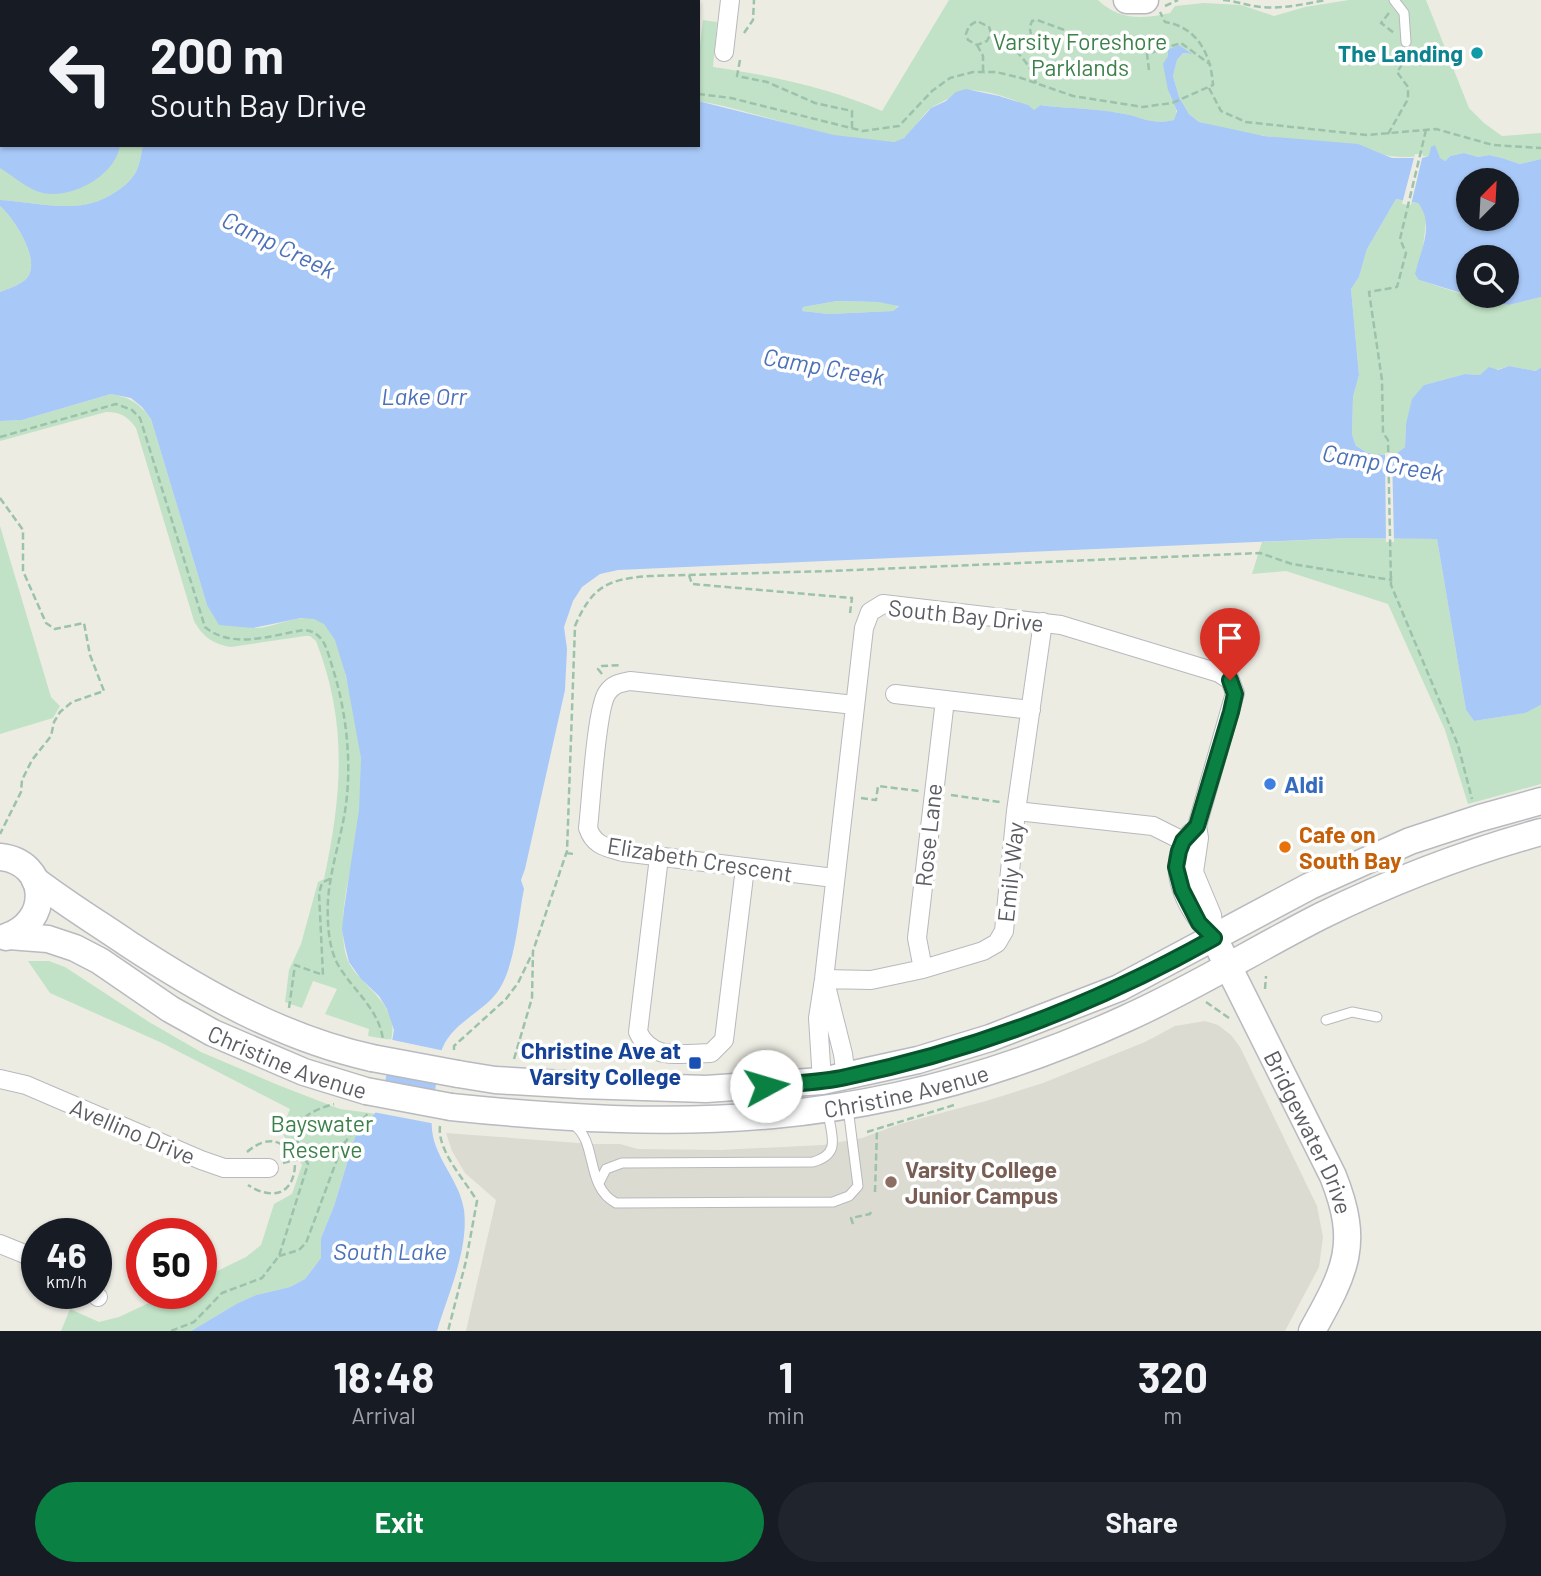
<!DOCTYPE html>
<style>
:root{--surface:#171b24;--page:#20242c;--text:#f1f3f6;--muted:#9ea1a6;--accent:#0b8043}
body{margin:0;font-family:Barlow,sans-serif;background:var(--page);color:var(--text);height:100vh;display:flex;flex-direction:column;font-size:26px;white-space:nowrap}
*{box-sizing:border-box;margin:0}
p{font-size:23px;color:var(--muted)}
.icon{flex:none;width:38px;height:38px;fill:none;stroke:currentColor;stroke-width:2;stroke-linecap:round;stroke-linejoin:round}
.map{position:relative;height:1331px;overflow:hidden}
.side{display:flex;flex-direction:column;background:var(--surface);flex:1}
.side>*{flex:none}
.banner{position:absolute;left:0px;top:0px;width:700px;height:147px;box-shadow:0 2px 5px #0004;background:#171b24;color:var(--text);overflow:hidden}
.needle{width:46px;rotate:24deg}
.tools{position:absolute;left:1456px;top:168px;display:grid;gap:14px}
.tools a{display:grid;place-items:center;width:63px;height:63px;border-radius:50%;background:var(--surface);box-shadow:0 2px 5px #0004;font-size:35px}
.speed{position:absolute;left:21px;top:1218px;display:flex;gap:14px;font-size:35px;font-weight:700;text-align:center}
.speed>*{display:grid;place-content:center;width:91px;height:91px;border-radius:50%;background:var(--surface);box-shadow:0 2px 5px #0004;line-height:1}
.speed small{font-size:18px;font-weight:400}
.speed .limit{border:10px solid #d22;background:#fff;color:#111}
.pin{position:absolute;display:grid;place-items:center;width:60px;height:60px;color:#fff;margin:-72px -30px;border-radius:50% 50% 50% 0;rotate:-45deg;box-shadow:0 0 7px #0007}
.pin .icon{rotate:45deg}
.me{position:absolute;width:77px;margin:-38px;rotate:84deg;stroke-linejoin:round;filter:drop-shadow(0 0 5px #0008)}
.turn{display:flex;align-items:center;gap:24px;height:147px;padding:0 35px;font-size:32px}
.turn .icon{width:91px;height:91px;stroke-width:2.5}
.turn b{display:block;font-size:49px;line-height:60px}
.eta{display:flex;justify-content:space-evenly;align-items:center;height:119px;text-align:center}
.eta b{font-size:42px;font-weight:700;line-height:49px}
.cta{display:flex;gap:14px;margin-top:auto;padding:14px 35px}
.cta a{flex:1;height:80px;border-radius:42px;background:var(--accent);color:#fff;font-size:28px;font-weight:700;line-height:80px;text-align:center}
.cta a+a{background:var(--page);color:var(--text)}
.map>svg:first-child{display:block}
</style>
<div class="map">
<svg width="1541" height="1331" viewBox="0 0 1541 1331">
<rect width="100%" height="100%" fill="#ecece3"/>
<path fill="#dcdbd1" d="M1205,1021l13,4 13,10 9,12 77,159 6,31 -4,30 -34,64h-819l30,-131 -31,-27 -13,-22 -6,-18 146,11h28l18,5 82,1 103,-5 39,-7 38,-14 86,-23 57,-18 102,-41 30,-16z"/>
<path fill="#c1e2c6" d="M0,0l25,2h-23v143h141c-2,9 -3,19 -7,27 -5,8 -11,14 -19,19 -35,26 -77,11 -117,9z
M949,0h149c22,21 45,19 72,13l5,-7 29,-3 37,2 33,11 31,-9 44,-7h77l43,108 15,15 18,13 39,-3v26l-21,5 -18,-6 -13,-3 -11,2 -14,-4 -14,3 -5,5c-21,-12 -46,4 -72,-11l-130,-17 -44,-11 -10,-8 -10,-17 -6,-21 4,-16 6,-7 7,1 -11,-9 -10,11c-1,10 -2,21 -1,31 1,13 13,19 6,33 -18,4 -27,0 -44,-5 -14,-3 -29,-4 -44,-6 -15,-2 -29,-1 -44,-4l-8,5c-16,-10 -45,-20 -66,-20 -3,0 -33,15 -37,18 -13,10 -21,34 -40,34 -60,1 -132,-31 -193,-41v-39l5,-42 14,2 -4,45c56,8 117,21 169,44z
M1396,199l22,4 9,11 -8,66 49,16 41,9 32,-8v70l-5,4 -27,-5 -29,9 -15,-1 -41,11 -18,39 -1,23 -12,9 -25,-3 -12,-7 -4,-12 1,-37 6,-22 -8,-86 8,-12 8,-28z
M0,206c14,12 44,57 25,74 -6,5 -17,9 -25,12z
M837,301l41,1 21,3 -6,6 -64,3 -27,-3 1,-4z
M111,394c20,4 28,9 40,25l56,186c11,5 37,23 48,23 24,0 56,-24 75,2 10,14 14,39 18,56 5,23 13,49 13,73 0,28 -1,58 -6,85 -4,28 -13,56 -12,84 0,11 1,27 7,37 15,24 50,41 41,75l-23,-4 1,-7 -44,-15 12,-25 -24,-8 -11,27 -17,-6 4,-32 12,-26 17,-62 6,-3c18,-84 24,-156 -8,-238l-6,-5h-5l-74,11c-18,-3 -28,-10 -37,-26l-58,-193c-9,-12 -15,-16 -30,-16l-106,29v-20l22,-1z
M0,526l51,171 9,9 -7,12 -53,16z
M1349,538l88,1 29,171 8,11 50,-8 17,-8v79l-73,20 -23,-74 -57,-126 -102,-33 -34,3 10,-32z
M28,961h21l16,6 84,55 52,30 77,33 62,24 37,5 -22,23 -21,69 -13,32v20l-16,21 -15,8 -34,8 -18,8 -47,28h-130l9,-22 29,13 20,-5 51,-24h31v-14l45,-22 15,-12 13,-41 18,-10 10,-29 -21,-34 9,-22 -128,-66 -112,-50z"/>
<path fill="#a8c8f7" fill-rule="evenodd" d="M0,20l2,125h118c-4,30 -47,54 -77,48 -14,-3 -30,-17 -43,-25z
M1179,45l13,9 -9,-1 -6,7 -4,16 6,21 10,17 10,8 65,14 94,8 34,14h30l7,-2 2,-9 4,-2 5,13 5,3 5,-5 14,-3 14,4 11,-2 13,3 18,6 21,-5v138l-32,8 -39,-9h37v-39h-39v38l-49,-15 -4,-6c6,-25 20,-50 3,-71l-22,-4 -29,50 -8,28 -8,12 8,86 -6,22 -1,37 4,12 12,7 25,3 12,-9 1,-23 6,-25 12,-14 41,-11 15,1 9,-8 9,3 11,-4 27,5 5,-4v338l-16,8 -51,8 -8,-11 -29,-171 -88,-1 -731,32 -18,4 -18,13 -9,14 -9,26 3,22 -2,41 -40,179 -4,11 3,9c-6,29 -9,83 -29,106 -16,19 -43,29 -53,54 -3,23 -12,59 -10,81 3,29 28,51 32,80 5,39 -16,84 -27,121h-246l47,-28 18,-8 34,-8 15,-8 16,-21v-20l13,-32 21,-69 26,-31 13,-76 -7,-21 -8,-13 -18,-17 -12,-17 -4,-16 -3,-17 2,-20 15,-99 2,-52 -15,-82 -11,-36 -11,-16 -10,-5 -13,-1 -48,10 -34,-3 -12,-20 -56,-186 -9,-12 -11,-9 -20,-4 -89,26 -22,1v-129c8,-3 19,-7 25,-12 19,-17 -11,-62 -25,-74v-6c40,2 81,17 117,-9 8,-5 14,-11 19,-19 4,-8 5,-18 7,-27h555v-44l136,34 60,7 10,-4 27,-30 15,-7 10,-9 10,-3 33,7 29,9 6,5 7,-5c16,3 30,2 45,4 14,1 30,3 44,6 17,5 26,9 44,5l3,-9 -9,-21 -5,-26 5,-8v-6zM1468,180h39v39h-39zM837,301l41,1 21,4 -6,5 -64,3 -27,-3 1,-4z"/>
<path fill="#ecece3" d="M1415,154h8l-12,51 -9,-1z
M1385,453h7l2,89h-8z
M388,1039l57,12 -5,33 -57,-11z
M439,1093l-3,31 -63,-12 4,-7z"/>
<g fill="none" stroke-linecap="round" stroke-linejoin="round">
<g stroke="#b8b9be" stroke-width="11">
<path id="lane" d="M1394,0l10,13 2,29
M1326,1020l26,-8 25,5
M574,1125c24,17 11,62 42,78l217,-1 16,-6 9,-10 -10,-78
M599,1183l7,-14 16,-6 191,-1c29,-8 18,-27 15,-50"/>
</g>
<g stroke="#b8b9be" stroke-width="20">
<path id="street" d="M724,52l6,-52
M895,694l136,16
M1016,811l137,15 30,15
M1190,833c-28,34 -3,79 24,105
M659,857l-21,175c14,30 45,21 73,21l13,-13 21,-172
M834,878l-211,-26c-17,-5 -29,-6 -35,-24 3,-24 8,-119 19,-135 6,-9 13,-10 23,-12l225,24
M923,969l-6,-31 28,-238
M824,979l47,1 52,-11 60,-18 14,-8 7,-12 12,-120 27,-189
M826,986l17,68 3,23
M0,1079l26,6 175,75 23,8h45
M822,1081l-4,-63 6,-39 40,-351 6,-16 13,-8 178,21 158,48 11,7 5,13 -38,133 2,12 -5,34 18,43 2,23
M0,1244l37,15
M93,1293l5,4"/>
</g>
<g stroke="#b8bac0" stroke-width="29">
<g id="secondary">
<path d="M1127,0h18"/>
<path d="M0,857c49,5 52,65 6,80"/>
<path d="M35,880c30,23 61,42 92,63 76,50 155,95 245,115"/>
<path id="s1" d="M9,936l39,3 27,9 25,13 70,48 43,24 91,39 62,19"/>
<path id="s2" d="M1220,950l113,226c27,68 13,94 -21,155"/>
<path d="M458,1074l37,6 85,5 126,4 116,-8 96,-21 72,-22 129,-50 191,-102 100,-45 70,-23 61,-17"/>
<path id="s3" d="M451,1107c106,11 217,18 322,8 122,-11 243,-46 354,-97 67,-30 129,-69 194,-102 71,-35 144,-63 220,-84"/>
</g>
</g>
<path stroke="#9cc2ac" stroke-width="2.5" stroke-dasharray="7 3.5" stroke-linecap="butt" d="M13,0l3,2
M1223,0c14,1 25,6 38,7 22,2 44,-3 65,-7
M1165,6l13,-6
M1389,13l-8,10 13,10
M744,33l9,-13 1,-20
M991,33l-2,-6 -12,-6 -8,5 -3,8 2,6 9,5 10,-4 4,-8c19,10 39,28 45,50
M977,45l6,11v15
M740,60l-3,16 30,6 48,21 37,8v17
M1149,70l-2,-16 34,-11 30,22
M1061,77c2,-26 -40,-30 -29,-56l5,-1 44,16 19,2 22,14c5,-10 20,-16 30,-15
M1209,88l12,23 25,11 121,13 69,-6 57,16 48,3
M698,94l33,4 132,33 36,-5 33,-35 18,-13 23,-6h23l25,6 52,18 70,11 29,-4 41,-18c-2,-31 -16,-58 -48,-63l-5,-10
M1426,130l-26,109 6,14 -9,34 -28,5 13,88 1,53 5,7 3,145 67,160 14,54
M1388,134l20,-35v-12l-11,-15 13,-19
M0,437l116,-33 16,6 8,8 65,209c27,23 67,8 99,3 21,2 23,21 29,39 14,45 20,100 11,148 -5,27 -14,55 -16,83 -1,20 0,45 9,63 15,27 42,45 46,77
M0,498l23,32v41l23,52 9,6 29,-6 6,32 14,36 -32,11 -12,10 -6,10 -3,14 -19,24 -10,20 -1,12 -21,42
M689,575l3,9 160,14 -2,15
M602,674l-4,-5 4,-3 19,-1
M951,795l49,7
M861,798l15,2 2,-14 41,5
M566,853l8,1
M1265,989l1,-13
M1206,1002l23,16
M289,1008l6,-43 28,10 -4,-82 3,-10 9,-5
M454,1050v-4l52,-47 12,-16 14,-29
M514,1059l18,-61 1,-47 34,-100 8,-225c17,-40 33,-47 75,-50l180,-5 430,-18 32,11 99,16v-4
M440,1126c-3,25 25,54 37,75l-11,60 -18,70
M867,1132l87,-27
M247,1152c21,-18 39,-13 48,12 -1,32 -24,36 -47,21
M283,1163l21,-5
M875,1192l2,-63
M853,1224l-2,-6 19,-4 2,-5
M279,1256l20,-6 7,-7 36,-97 27,-34
M171,1331l23,-9 28,-29 40,-15 17,-22 29,-92c-22,-34 -11,-50 26,-60"/>
<use href="#lane" stroke="#fff" stroke-width="9"/>
<use href="#street" stroke="#fff" stroke-width="18"/>
<use href="#secondary" stroke="#fff" stroke-width="26"/>
<g stroke="#b8bac0" stroke-width="29" stroke-linecap="butt">
<path id="secondary-bridge" d="M372,1058l86,16
M366,1091l85,16"/>
</g>
<use href="#secondary-bridge" stroke="#fff" stroke-width="26"/>
</g>
<g fill="none" stroke-linecap="round" stroke-linejoin="round">
<g stroke="#07532c" stroke-width="18">
<path id="route" d="M766,1086c27,-3 54,-3 80,-9 131,-27 252,-74 368,-139l-15,-15 -17,-33 -6,-23 3,-16 4,-10 14,-15 34,-114 4,-18 -5,-14"/>
</g>
<use href="#route" stroke="#0b8043" stroke-width="12"/>
</g>
<circle fill="#0f9aa8" stroke="#fff" stroke-width="2.5" cx="1477" cy="53" r="7"/>
<circle fill="#3f7fe0" stroke="#fff" stroke-width="2.5" cx="1270" cy="784" r="7"/>
<circle fill="#e8710a" stroke="#fff" stroke-width="2.5" cx="1285" cy="847" r="7"/>
<rect fill="#1a4fb4" stroke="#fff" stroke-width="2.5" x="688" y="1056" width="14" height="14" rx="3.5"/>
<circle fill="#8d6e63" stroke="#fff" stroke-width="2.5" cx="891" cy="1182" r="7"/>
<g text-anchor="middle" dominant-baseline="central" stroke-width="7" stroke-linejoin="round" paint-order="stroke">
<g font-size="23" fill="#3c804a" stroke="#fff">
<text x="1080" y="41">Varsity Foreshore<tspan x="1080" dy="26">Parklands</tspan></text>
<text x="322" y="1123">Bayswater<tspan x="322" dy="26">Reserve</tspan></text>
</g>
<g font-size="23" font-weight="bold" fill="#0d838f" stroke="#fff" text-anchor="end">
<text x="1463" y="53">The Landing</text>
</g>
<g font-size="23" fill="#5b5d62" stroke="#fff">
<text transform="translate(966 615) rotate(6)">South Bay Drive</text>
<text transform="translate(928 835) rotate(-84)">Rose Lane</text>
<text transform="translate(700 859) rotate(9)">Elizabeth Crescent</text>
<text transform="translate(1010 872) rotate(-84)">Emily Way</text>
<text stroke="none"><textPath href="#s1" startOffset="310">Christine Avenue</textPath></text>
<text stroke="none"><textPath href="#s3" startOffset="458">Christine Avenue</textPath></text>
<text transform="translate(133 1131) rotate(23)">Avellino Drive</text>
<text stroke="none"><textPath href="#s2" startOffset="203">Bridgewater Drive</textPath></text>
</g>
<g font-size="23" font-weight="bold" fill="#366cbe" stroke="#fff" text-anchor="start">
<text x="1284" y="784">Aldi</text>
</g>
<g font-size="23" font-weight="bold" fill="#c56008" stroke="#fff" text-anchor="start">
<text x="1299" y="834">Cafe on<tspan x="1299" dy="26">South Bay</tspan></text>
</g>
<g font-size="23" font-weight="bold" fill="#164399" stroke="#fff" text-anchor="end">
<text x="681" y="1050">Christine Ave at<tspan x="681" dy="26">Varsity College</tspan></text>
</g>
<g font-size="23" font-weight="bold" fill="#785e54" stroke="#fff" text-anchor="start">
<text x="905" y="1169">Varsity College<tspan x="905" dy="26">Junior Campus</tspan></text>
</g>
<g font-size="24" font-style="italic" fill="#4d71b8" stroke="#fff">
<text transform="translate(279 244) rotate(26)">Camp Creek</text>
<text transform="translate(824 366) rotate(10)">Camp Creek</text>
<text x="424" y="395">Lake Orr</text>
<text transform="translate(1383 462) rotate(10)">Camp Creek</text>
<text x="390" y="1250">South Lake</text>
</g>
</g>
</svg>
<div class="tools">
<a><svg class="needle" viewBox="-14 -14 28 28"><path d="M0-13l5 13h-10z" fill="#e53935"/><path d="M0 13l5-13h-10z" fill="#9ea1a6"/></svg></a>
<a><svg class="icon" aria-label="search" viewBox="0 0 24 24"><circle cx="10" cy="10" r="6"/><path d="M15 15l6 6"/></svg></a>
</div>
<div class="speed"><div>46<small>km/h</small></div><div class="limit">50</div></div>
<div class="pin" style="left:1230px;top:680px;background:#d93025"><svg class="icon" aria-label="arrive" viewBox="0 0 24 24"><path d="M6 21V4h12l-3 4 3 4H6"/></svg></div>
<svg class="me" style="left:766px;top:1086px" viewBox="-20 -20 40 40"><circle r="19" fill="#fff"/><path d="M0-13L10 11 0 6-10 11z" fill="#0b8043"/></svg>
<div class="banner">
<div class="turn"><svg class="icon" aria-label="left" viewBox="0 0 24 24"><path d="M17 20v-9H6M10 6l-5 5 5 5"/></svg><div><b>200 m</b>South Bay Drive</div></div>
</div>
</div>
<section class="side">
<div class="eta">
<div><b>18:48</b><p>Arrival</p></div>
<div><b>1</b><p>min</p></div>
<div><b>320</b><p>m</p></div>
</div>
<div class="cta"><a>Exit</a><a>Share</a></div>
</section>
